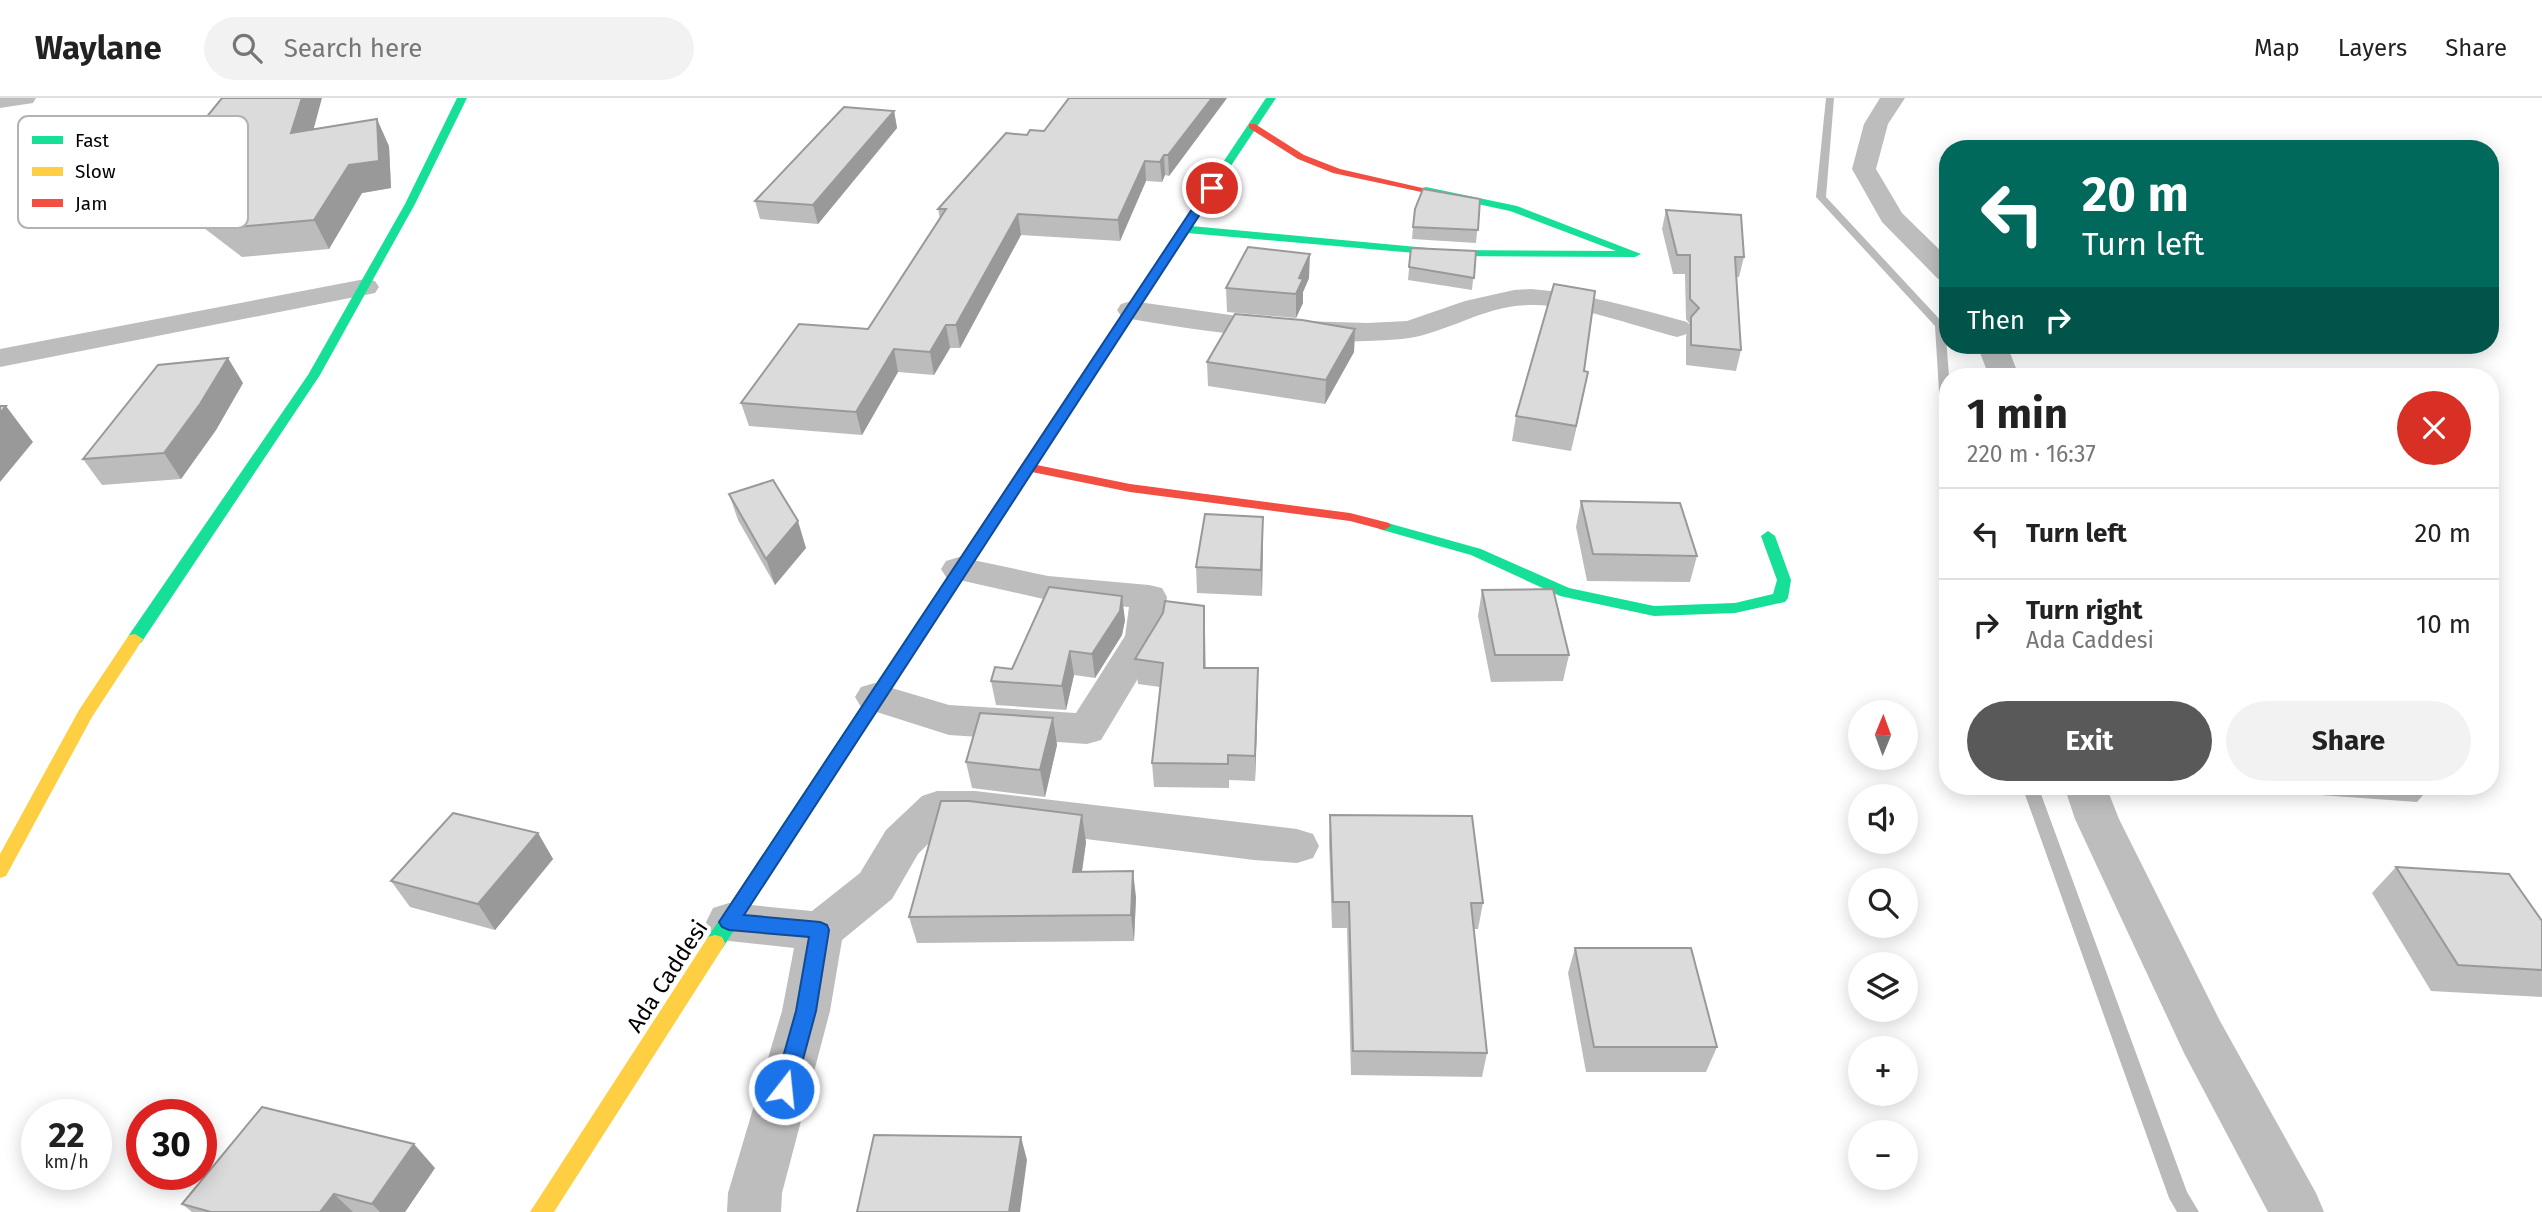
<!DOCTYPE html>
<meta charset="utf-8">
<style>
:root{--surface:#fff;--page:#f2f2f2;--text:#222;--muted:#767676;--line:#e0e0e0;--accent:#595959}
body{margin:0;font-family:"Fira Sans",sans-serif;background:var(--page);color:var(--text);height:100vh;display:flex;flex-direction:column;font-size:26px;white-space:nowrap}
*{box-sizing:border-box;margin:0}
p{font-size:23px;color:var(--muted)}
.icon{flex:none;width:38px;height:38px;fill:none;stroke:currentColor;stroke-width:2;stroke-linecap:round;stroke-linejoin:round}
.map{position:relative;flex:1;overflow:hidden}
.sheet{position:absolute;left:1939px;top:270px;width:560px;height:427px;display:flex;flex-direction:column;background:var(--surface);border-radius:28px;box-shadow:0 4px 18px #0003}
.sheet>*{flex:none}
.hud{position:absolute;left:1939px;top:42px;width:560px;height:214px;border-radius:28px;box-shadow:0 4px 18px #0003;background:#00695c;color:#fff;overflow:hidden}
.needle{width:46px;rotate:1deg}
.controls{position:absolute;left:1848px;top:602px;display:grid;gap:14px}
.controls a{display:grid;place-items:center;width:70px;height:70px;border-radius:50%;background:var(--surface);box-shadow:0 4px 18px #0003;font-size:35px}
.speed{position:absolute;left:21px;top:1001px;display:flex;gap:14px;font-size:35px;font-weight:700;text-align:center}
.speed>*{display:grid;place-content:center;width:91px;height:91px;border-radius:50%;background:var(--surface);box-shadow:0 4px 18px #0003;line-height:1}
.speed small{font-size:18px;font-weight:400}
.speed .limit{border:10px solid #d22;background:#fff;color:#111}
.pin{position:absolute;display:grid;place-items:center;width:60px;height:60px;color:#fff;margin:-30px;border:4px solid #fff;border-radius:50%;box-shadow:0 2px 7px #0007}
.me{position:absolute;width:77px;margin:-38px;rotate:16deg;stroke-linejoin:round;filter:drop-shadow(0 0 5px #0008)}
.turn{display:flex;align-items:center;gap:24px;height:147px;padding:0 28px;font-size:32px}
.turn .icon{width:91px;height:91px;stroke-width:2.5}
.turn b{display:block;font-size:49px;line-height:60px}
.then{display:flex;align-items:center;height:66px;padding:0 28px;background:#0003;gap:14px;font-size:26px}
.round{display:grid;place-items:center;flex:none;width:74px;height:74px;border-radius:37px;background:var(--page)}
.summary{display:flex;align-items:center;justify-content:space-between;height:119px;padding:0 28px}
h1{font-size:42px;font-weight:700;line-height:52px}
.action{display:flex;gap:14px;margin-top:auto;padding:14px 28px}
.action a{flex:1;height:80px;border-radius:42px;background:var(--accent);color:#fff;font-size:28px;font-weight:700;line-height:80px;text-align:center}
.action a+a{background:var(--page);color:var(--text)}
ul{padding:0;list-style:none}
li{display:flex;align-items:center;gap:21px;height:91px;padding:0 28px;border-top:2px solid var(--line)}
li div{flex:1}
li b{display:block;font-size:26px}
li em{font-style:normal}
header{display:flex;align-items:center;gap:42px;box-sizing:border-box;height:98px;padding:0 35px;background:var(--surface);border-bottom:2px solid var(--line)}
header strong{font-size:33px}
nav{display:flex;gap:38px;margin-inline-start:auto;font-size:24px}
.search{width:490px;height:63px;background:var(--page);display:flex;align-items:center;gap:18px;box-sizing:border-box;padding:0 24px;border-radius:38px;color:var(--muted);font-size:26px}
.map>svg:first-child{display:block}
</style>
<header>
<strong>Waylane</strong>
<div class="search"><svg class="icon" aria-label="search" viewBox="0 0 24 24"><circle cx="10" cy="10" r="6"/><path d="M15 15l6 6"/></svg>Search here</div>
<nav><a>Map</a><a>Layers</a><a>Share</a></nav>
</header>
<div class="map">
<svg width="2542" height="1114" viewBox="0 0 2542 1114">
<rect width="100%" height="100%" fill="#fff"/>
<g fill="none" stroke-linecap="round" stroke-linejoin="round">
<path fill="#bababa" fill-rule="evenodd" d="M1826,0h8l-8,99 119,128 4,51 -1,67 -6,-3 -7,-114 -119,-129z
M2022,688h16l149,406 12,20h-22l-8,-14z"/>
<path fill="#bdbdbd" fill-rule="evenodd" d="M0,0h36l-3,5 -33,5z
M1880,0h25l-17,26 -12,45 26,44 46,45v23l-10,-2 -56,-57 -30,-53 12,-45z
M365,181l10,2 4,6 -4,6 -375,74v-18z
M1531,191c53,4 105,19 156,33l5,6 -5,6 -10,3c-51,-13 -108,-37 -162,-31 -39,5 -74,29 -113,33 -90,8 -182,-5 -271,-20l-10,-3 -4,-6 4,-6 10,-3 135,19 101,3 40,-2 58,-20 49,-11z
M1977,247h30l12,31h-30z
M959,459l89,19 101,9 13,3 5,9 -4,40 -62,103 -14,4 -138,-9 -88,-28 -6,-10 6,-10 14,-4 74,22 127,8 49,-77 4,-29 -81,-7 -102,-23 -5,-8 5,-8z
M2064,688h42l13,33 101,202 96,172 8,19h-56l-84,-159 -109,-234z
M937,693h38l322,38 16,5 6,12 -6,12 -16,5 -43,-3 -279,-35h-28l-29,29 -26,45 -50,41 -12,71 -48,182 -1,19h-54l1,-19 54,-182 12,-63 -65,-7 -16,-5 -7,-14 7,-14 16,-5 83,8 48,-38 26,-43 36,-34z"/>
<path fill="#16e098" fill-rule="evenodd" d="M457,0h10l-52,106 -95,171 -179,268h-12l-2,-4 2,-4 179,-260 97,-171z
M1266,0h10l-85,128 258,24 167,1 -106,-40 -88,-19v-4l4,-1 91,19 124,48 -6,3 -186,-1 -262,-23 -38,57h-8l-2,-2z
M1384,424l97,27 88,39 85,18 81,-3 38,-9 4,-14 -16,-44 7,-5 7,5 16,44 -3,18 -3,4 -50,11 -81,3 -94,-20 -89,-41 -92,-26 -2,-3 2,-3z
M962,462l7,5 -247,384 -7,2 -7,-2 -3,-6 3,-6 249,-375z"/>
<path fill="#ffcf43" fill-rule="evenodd" d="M1145,187l6,3 -184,280h-10l-2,-3 2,-3 182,-274z
M135,536l8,5 -51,78 -86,159 -6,2v-24l79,-144 50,-75z
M715,837l7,2 3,6 -3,6 -168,263h-24l178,-275z"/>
<path fill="#f24e42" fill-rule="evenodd" d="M1249,26h6l49,31 36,14 91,21 -5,3 -93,-20 -35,-14 -49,-31z
M1027,365l103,21 220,29 39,10 2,3 -7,4 -34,-9 -220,-29 -108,-22 -2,-3 2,-3z"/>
</g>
<path fill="#bcbcbc" d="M1227,0l-58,78 -4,-1 -3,7 -16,-1 -26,60 -99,-6 -61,113h-10l-16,27 -36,-3 -36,63 -113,-9 -8,-23 127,-74 72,-110 -2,-10 89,-74z
M894,13l3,17 -79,96 -58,-5 -5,-18z
M313,32l76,16 2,42 -29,5 -33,56 -87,8 -38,-29 -16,-28z
M1480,101l-4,44 -64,-4 1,-12z
M1666,112l78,47 -5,20h-3l5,73 -5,21 -50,-6v-28l3,-14 -3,-4 -1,-45h-12l-11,-45z
M1411,150l65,3 -4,39 -64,-10z
M1309,180l-6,14v11l-7,15 -69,-6 -1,-24z
M1355,231l-1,23 -29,52 -117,-18 -1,-24z
M1584,273l4,1 -17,79 -59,-10 4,-25z
M243,285l-27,47 -35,49 -79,6 -19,-26z
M729,396l77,54 -31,37 -37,-65z
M1581,403l116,55 -7,26 -103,-1 -11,-54z
M1263,419l-1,79 -65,-3 -1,-26z
M1482,492l87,65 -6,26 -72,1 -13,-66z
M1125,522l-3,15 -27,43 -21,-3 -8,35 -70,-5 -5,-24 21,-12z
M1205,533v37l53,25 -3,88 -26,-1v8l-75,-1 -2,-24 8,-76 -22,-3 -3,-25z
M1053,620l4,27 -12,52 -73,-9 -6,-26z
M2301,688h130l-14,16 -111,-8z
M1330,717l153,88 -5,26h-4l13,124 -5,24 -131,-2 -4,-147h-15l-3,-86z
M538,735l15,26 -58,71 -85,-23 -19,-26z
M1086,744l-4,30 54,25 -2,44 -217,2 -8,-26z
M2396,769l146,54v76l-111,-6 -59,-98z
M1575,850l142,99 -11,25h-120l-18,-99z
M435,1070l-30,44h-213l-10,-8z"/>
<path fill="#999" d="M302,0h20l-17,63 -14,-28z
M1212,0h15l-58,78 -1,-21z
M894,13l3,17 -79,96 -5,-19z
M377,21l12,27 2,42 -29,5 -33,56 -15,-29z
M1164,57l1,20 -3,7 -2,-20z
M1145,63l1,20 -26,60 -2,-21z
M1018,116l3,21 -61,113 -4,-23z
M1310,156l-1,24 -6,14v11l-7,15v-24l3,-16z
M946,227l4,23 -16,27 -4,-23z
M1355,231l-1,23 -29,52 1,-24z
M894,251l4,23 -36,63 -6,-23z
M228,260l15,25 -27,47 -35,49 -17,-26z
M1588,274l-5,25 -12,54 5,-25z
M6,308l27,36 -33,40v-69z
M1263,419v26l-1,53 -1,-26z
M798,423l8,27 -31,37 -9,-26z
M1122,498l3,24 -3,15 -27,43 -3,-24z
M1204,508l1,25 1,62 -2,-25z
M1070,553l4,24 -8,35 -4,-24z
M1258,570v25l-3,88v-25z
M1053,620l4,27 -12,52 -5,-27z
M1082,717l4,27 -8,56 -5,-26z
M538,735l15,26 -58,71 -17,-26z
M1133,773l3,26 -2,44 -3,-26z
M1021,1039l6,23 -7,52h-11z
M414,1046l21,24 -30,44h-25l-8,-8z
M334,1096l19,18h-33z"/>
<path fill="#dbdbdb" stroke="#999" stroke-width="2" d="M222,0h80l-11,35 86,-14 2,42 -30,4 -35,55 -89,8 -37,-28 17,-81z
M1069,0h143l-44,57h-4l-4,7 -15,-1 -27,59 -100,-6 -62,111h-10l-16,27 -36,-3 -38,63 -115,-9 58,-79 69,5 78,-120h-8l68,-76 21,2 3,-5 14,1z
M844,9l50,4 -81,94 -58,-4z
M1423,91l57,10 -2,31 -65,-3 2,-18z
M1666,112l75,5 3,42h-9l6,93 -50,-5v-28l8,-9 -9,-9v-44h-13z
M1248,149l62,7 -11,24 4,1 -7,15 -70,-6z
M1411,150l65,3 -2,27 -65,-11z
M1554,186l41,7 -11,80 4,1 -12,54 -60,-10z
M1235,216l67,6 53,9 -29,51 -119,-18z
M228,260l-28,46 -36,49 -81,6 75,-94z
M0,308h6l-6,7z
M773,382l25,41 -32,38 -37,-65z
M1581,403l99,2 17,53 -104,-2z
M1205,416l58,3 -2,53 -65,-3z
M1049,489l73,9 -2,15 -28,43 -22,-3 -8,35 -71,-5 4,-14 17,2z
M1553,491l16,66h-74l-13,-65z
M1165,503l39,5v62h54l-3,88 -27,-1v9l-76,-1 11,-100 -28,-4 28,-46z
M980,615l73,5 -13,52 -74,-8z
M941,703h28l113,14 -9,57 60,-1 -2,44 -222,2z
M453,715l85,20 -60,71 -87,-23z
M1330,717l142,1 11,87h-12l16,150 -134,-2 -4,-149h-16z
M2396,769l113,7 33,47v49l-84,-5z
M1575,850h116l26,99h-123z
M262,1009l152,37 -42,60 -38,-10 -14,18h-109l-29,-8z
M874,1037l147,2 -12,75h-152z"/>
<path fill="#1a73e8" stroke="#114b97" stroke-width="2" d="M1212,87l5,3 -473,727 76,7 7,3 2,5 -13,81 -21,78 -3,7 -8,3 -7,-3 -3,-7 22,-78 13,-74 -80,-7 -7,-3 -3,-5 487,-734z"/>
<g text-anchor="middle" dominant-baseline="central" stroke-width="7" stroke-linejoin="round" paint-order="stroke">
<g font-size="23" fill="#000" stroke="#fff">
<text transform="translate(667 878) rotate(-57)">Ada Caddesi</text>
</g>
</g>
<rect x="18" y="18" width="230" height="112" rx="10" fill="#fff" stroke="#b2b2b2" stroke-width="2"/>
<rect x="32" y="38" width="31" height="8" fill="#16e098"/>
<rect x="32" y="69" width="31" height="9" fill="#ffcf43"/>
<rect x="32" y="101" width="31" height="8" fill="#f24e42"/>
<g font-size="19" fill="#000">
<text x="75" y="49">Fast</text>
<text x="75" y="80">Slow</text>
<text x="75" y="112">Jam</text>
</g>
</svg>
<div class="controls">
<a><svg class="needle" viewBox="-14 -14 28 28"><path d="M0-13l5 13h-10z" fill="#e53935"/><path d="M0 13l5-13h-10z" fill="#767676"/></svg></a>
<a><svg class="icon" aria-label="sound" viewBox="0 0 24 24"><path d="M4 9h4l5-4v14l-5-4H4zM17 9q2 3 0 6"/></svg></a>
<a><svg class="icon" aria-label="search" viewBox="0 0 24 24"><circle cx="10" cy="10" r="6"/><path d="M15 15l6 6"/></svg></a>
<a><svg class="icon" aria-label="layers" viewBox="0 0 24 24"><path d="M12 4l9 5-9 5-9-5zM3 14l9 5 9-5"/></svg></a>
<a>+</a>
<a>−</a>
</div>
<div class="speed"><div>22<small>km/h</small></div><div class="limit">30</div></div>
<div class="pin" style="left:1212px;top:90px;background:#d93025"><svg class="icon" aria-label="arrive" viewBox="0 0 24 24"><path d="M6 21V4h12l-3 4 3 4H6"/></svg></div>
<svg class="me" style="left:784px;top:991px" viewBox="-20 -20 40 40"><circle r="17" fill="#1a73e8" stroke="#fff" stroke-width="3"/><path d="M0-11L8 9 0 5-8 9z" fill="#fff"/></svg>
<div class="hud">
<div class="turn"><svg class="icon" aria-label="left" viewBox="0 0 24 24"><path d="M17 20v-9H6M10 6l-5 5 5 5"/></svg><div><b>20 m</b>Turn left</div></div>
<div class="then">Then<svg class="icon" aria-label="right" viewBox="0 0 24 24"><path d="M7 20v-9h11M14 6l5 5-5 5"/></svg></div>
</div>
<section class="sheet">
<div class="summary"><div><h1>1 min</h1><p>220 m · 16:37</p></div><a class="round" style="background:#d93025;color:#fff"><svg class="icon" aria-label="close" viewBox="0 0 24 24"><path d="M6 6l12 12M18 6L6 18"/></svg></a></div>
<ul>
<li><svg class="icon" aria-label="left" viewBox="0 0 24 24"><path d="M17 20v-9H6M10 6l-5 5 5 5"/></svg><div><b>Turn left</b></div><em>20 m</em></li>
<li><svg class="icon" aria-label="right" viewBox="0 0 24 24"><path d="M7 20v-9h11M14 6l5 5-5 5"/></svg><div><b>Turn right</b><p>Ada Caddesi</p></div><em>10 m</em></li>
</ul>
<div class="action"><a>Exit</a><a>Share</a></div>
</section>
</div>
